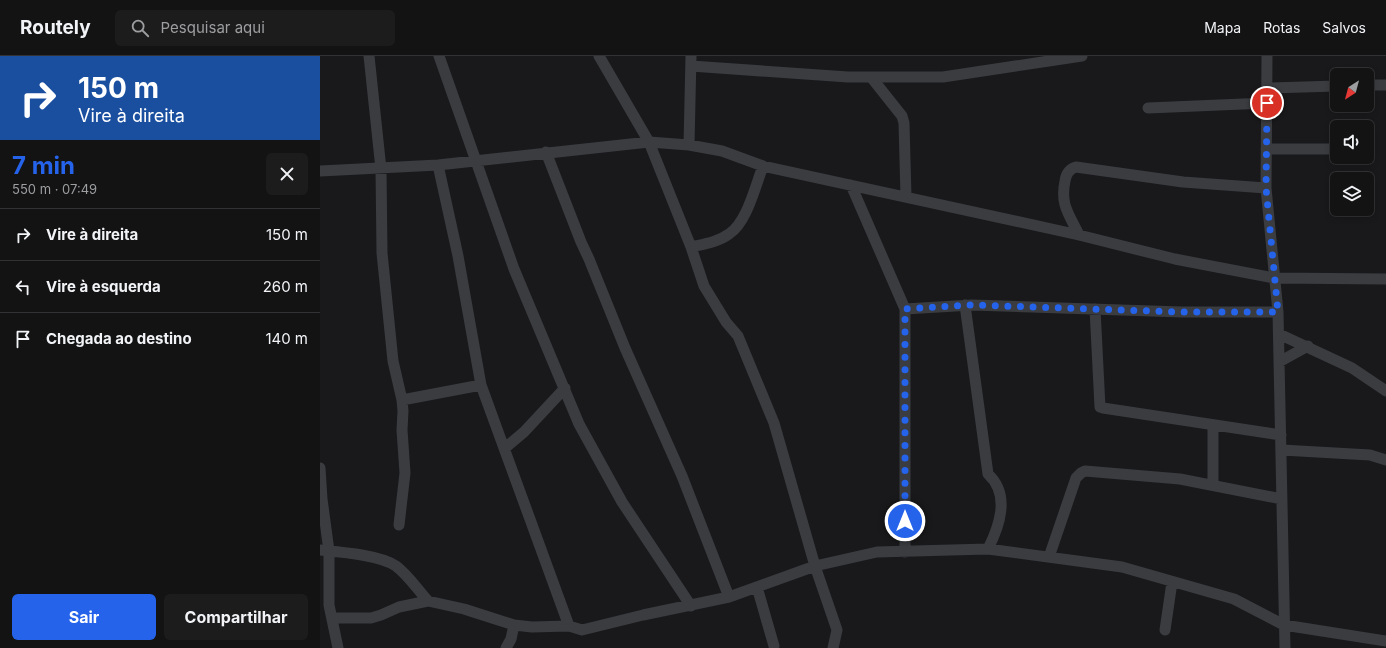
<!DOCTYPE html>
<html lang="pt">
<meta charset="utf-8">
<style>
:root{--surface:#131314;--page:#1c1c1d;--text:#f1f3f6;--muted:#9d9ea0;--line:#323234;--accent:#2563eb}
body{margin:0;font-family:Inter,sans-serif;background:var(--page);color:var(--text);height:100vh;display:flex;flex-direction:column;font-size:15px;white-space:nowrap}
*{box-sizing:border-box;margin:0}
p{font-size:13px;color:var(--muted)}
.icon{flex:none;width:22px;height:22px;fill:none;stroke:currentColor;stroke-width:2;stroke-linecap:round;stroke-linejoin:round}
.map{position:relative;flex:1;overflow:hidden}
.drawer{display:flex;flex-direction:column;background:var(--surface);width:320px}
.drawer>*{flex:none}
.hud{background:#1a4fa0;color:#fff;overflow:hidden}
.needle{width:26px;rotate:216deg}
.fabs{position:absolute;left:1010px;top:12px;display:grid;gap:8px}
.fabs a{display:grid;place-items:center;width:44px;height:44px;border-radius:6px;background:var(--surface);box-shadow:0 2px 6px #0003,0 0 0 1px var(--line);font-size:20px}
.pin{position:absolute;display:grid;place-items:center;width:34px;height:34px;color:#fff;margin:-17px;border:2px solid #fff;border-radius:50%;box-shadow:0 1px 4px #0007}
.me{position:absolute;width:44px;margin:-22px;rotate:0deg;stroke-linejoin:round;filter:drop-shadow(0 0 3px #0008)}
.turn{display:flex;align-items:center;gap:14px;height:84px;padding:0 12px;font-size:18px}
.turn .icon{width:52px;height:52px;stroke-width:2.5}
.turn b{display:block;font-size:28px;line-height:34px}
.round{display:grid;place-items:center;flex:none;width:42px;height:42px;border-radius:6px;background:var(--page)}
.overview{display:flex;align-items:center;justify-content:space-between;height:68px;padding:0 12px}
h1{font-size:24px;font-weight:700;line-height:30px;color:var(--accent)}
.action{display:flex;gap:8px;margin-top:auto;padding:8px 12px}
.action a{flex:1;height:46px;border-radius:6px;background:var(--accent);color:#fff;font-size:16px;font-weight:700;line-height:46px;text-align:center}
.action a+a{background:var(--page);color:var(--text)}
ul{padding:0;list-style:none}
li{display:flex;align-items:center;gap:12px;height:52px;padding:0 12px;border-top:1px solid var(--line)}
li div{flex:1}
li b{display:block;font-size:15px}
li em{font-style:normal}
header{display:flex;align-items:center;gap:24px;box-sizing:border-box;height:56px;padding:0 20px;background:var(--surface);border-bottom:1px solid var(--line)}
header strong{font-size:19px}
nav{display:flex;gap:22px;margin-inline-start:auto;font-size:14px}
.search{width:280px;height:36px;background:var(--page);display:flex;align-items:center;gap:10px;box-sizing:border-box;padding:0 14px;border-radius:6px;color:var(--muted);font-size:15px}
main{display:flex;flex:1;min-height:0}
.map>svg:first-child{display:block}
</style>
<header>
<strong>Routely</strong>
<div class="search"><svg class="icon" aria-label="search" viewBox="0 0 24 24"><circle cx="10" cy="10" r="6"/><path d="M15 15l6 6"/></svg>Pesquisar aqui</div>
<nav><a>Mapa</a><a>Rotas</a><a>Salvos</a></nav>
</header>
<main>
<section class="drawer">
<div class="hud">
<div class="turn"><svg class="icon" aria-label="right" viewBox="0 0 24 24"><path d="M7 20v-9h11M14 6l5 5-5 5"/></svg><div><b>150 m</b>Vire à direita</div></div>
</div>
<div class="overview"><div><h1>7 min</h1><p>550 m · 07:49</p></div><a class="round"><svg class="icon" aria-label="close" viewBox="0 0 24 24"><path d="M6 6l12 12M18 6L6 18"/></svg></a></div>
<ul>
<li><svg class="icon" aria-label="right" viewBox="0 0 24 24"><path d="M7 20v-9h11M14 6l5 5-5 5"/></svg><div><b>Vire à direita</b></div><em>150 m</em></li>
<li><svg class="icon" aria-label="left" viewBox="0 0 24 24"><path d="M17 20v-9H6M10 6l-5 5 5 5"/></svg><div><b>Vire à esquerda</b></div><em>260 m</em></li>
<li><svg class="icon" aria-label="arrive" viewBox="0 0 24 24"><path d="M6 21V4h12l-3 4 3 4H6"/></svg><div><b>Chegada ao destino</b></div><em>140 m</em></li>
</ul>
<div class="action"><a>Sair</a><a>Compartilhar</a></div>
</section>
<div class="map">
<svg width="1066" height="592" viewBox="0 0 1066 592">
<rect width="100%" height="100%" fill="#19191b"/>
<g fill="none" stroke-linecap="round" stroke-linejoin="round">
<path stroke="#3a3c40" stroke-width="11" d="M49,0l12,113 1,84 11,108 9,39 1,11 -1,19 3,43 -6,52
M119,0l75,213 65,155 43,78 69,104
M279,0l50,86 42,105 13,39 22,36 12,14 36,87 41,143 22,64 -4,18
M947,0l-1,132 12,124 7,336
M371,10l157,11h95l139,-21
M551,21l31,39 2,7 2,74
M1047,29h19
M947,32l70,-2
M828,52l119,-5
M369,89l2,-89
M946,93h67
M226,96l35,90 8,17 36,89 57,128 47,121
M118,109l20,91 23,129 88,241
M0,115l118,-6 211,-23 40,3 33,6 41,15 316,69 96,24 99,19 112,1
M531,129l54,124 67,-4 210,7h96
M759,179c-10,-21 -19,-30 -14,-54 1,-7 4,-12 11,-14l107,15 83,6
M371,191c13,-3 27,-5 38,-13 18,-12 26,-47 34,-68
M645,249l23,169c23,21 11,53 0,75
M585,253v243
M775,253l5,98 3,1 178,27
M959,278l73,34 34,23
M959,306l29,-16
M82,344l79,-15
M893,369v60
M185,392l19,-16 41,-44
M962,394l88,5 16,5
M0,412l2,31 7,52v54l9,43
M0,494c20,2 60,5 76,16 12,9 22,24 32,35
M729,501l27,-79 5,-5 4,-2 95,8 102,20
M437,531l17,59
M12,562h39l10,-3 18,-8 29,-6 36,8 50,16 18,2 37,-1 13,4 61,-15 86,-18 86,-31 62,-14 111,-3 134,18 112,32 50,26 102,16
M845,574l7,-48
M186,592l5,-9 3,-14"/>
</g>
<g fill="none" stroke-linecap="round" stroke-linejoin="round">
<path stroke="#2563eb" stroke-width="7" stroke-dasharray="0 12.6" d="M585,465v-212l67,-4 210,7h96l-12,-124 1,-85"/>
</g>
</svg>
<div class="fabs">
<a><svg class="needle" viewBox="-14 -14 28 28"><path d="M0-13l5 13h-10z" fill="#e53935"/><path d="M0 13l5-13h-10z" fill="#9d9ea0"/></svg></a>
<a><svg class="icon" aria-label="sound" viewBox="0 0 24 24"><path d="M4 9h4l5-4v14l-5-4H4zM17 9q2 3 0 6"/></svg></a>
<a><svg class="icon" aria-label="layers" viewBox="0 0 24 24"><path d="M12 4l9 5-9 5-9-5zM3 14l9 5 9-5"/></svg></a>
</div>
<div class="pin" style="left:947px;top:47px;background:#d93025"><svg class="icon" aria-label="arrive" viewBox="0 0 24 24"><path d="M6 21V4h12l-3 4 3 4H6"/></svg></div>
<svg class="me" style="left:585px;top:465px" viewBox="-20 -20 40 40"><circle r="17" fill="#2563eb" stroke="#fff" stroke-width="3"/><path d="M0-11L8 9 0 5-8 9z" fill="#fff"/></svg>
</div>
</main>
